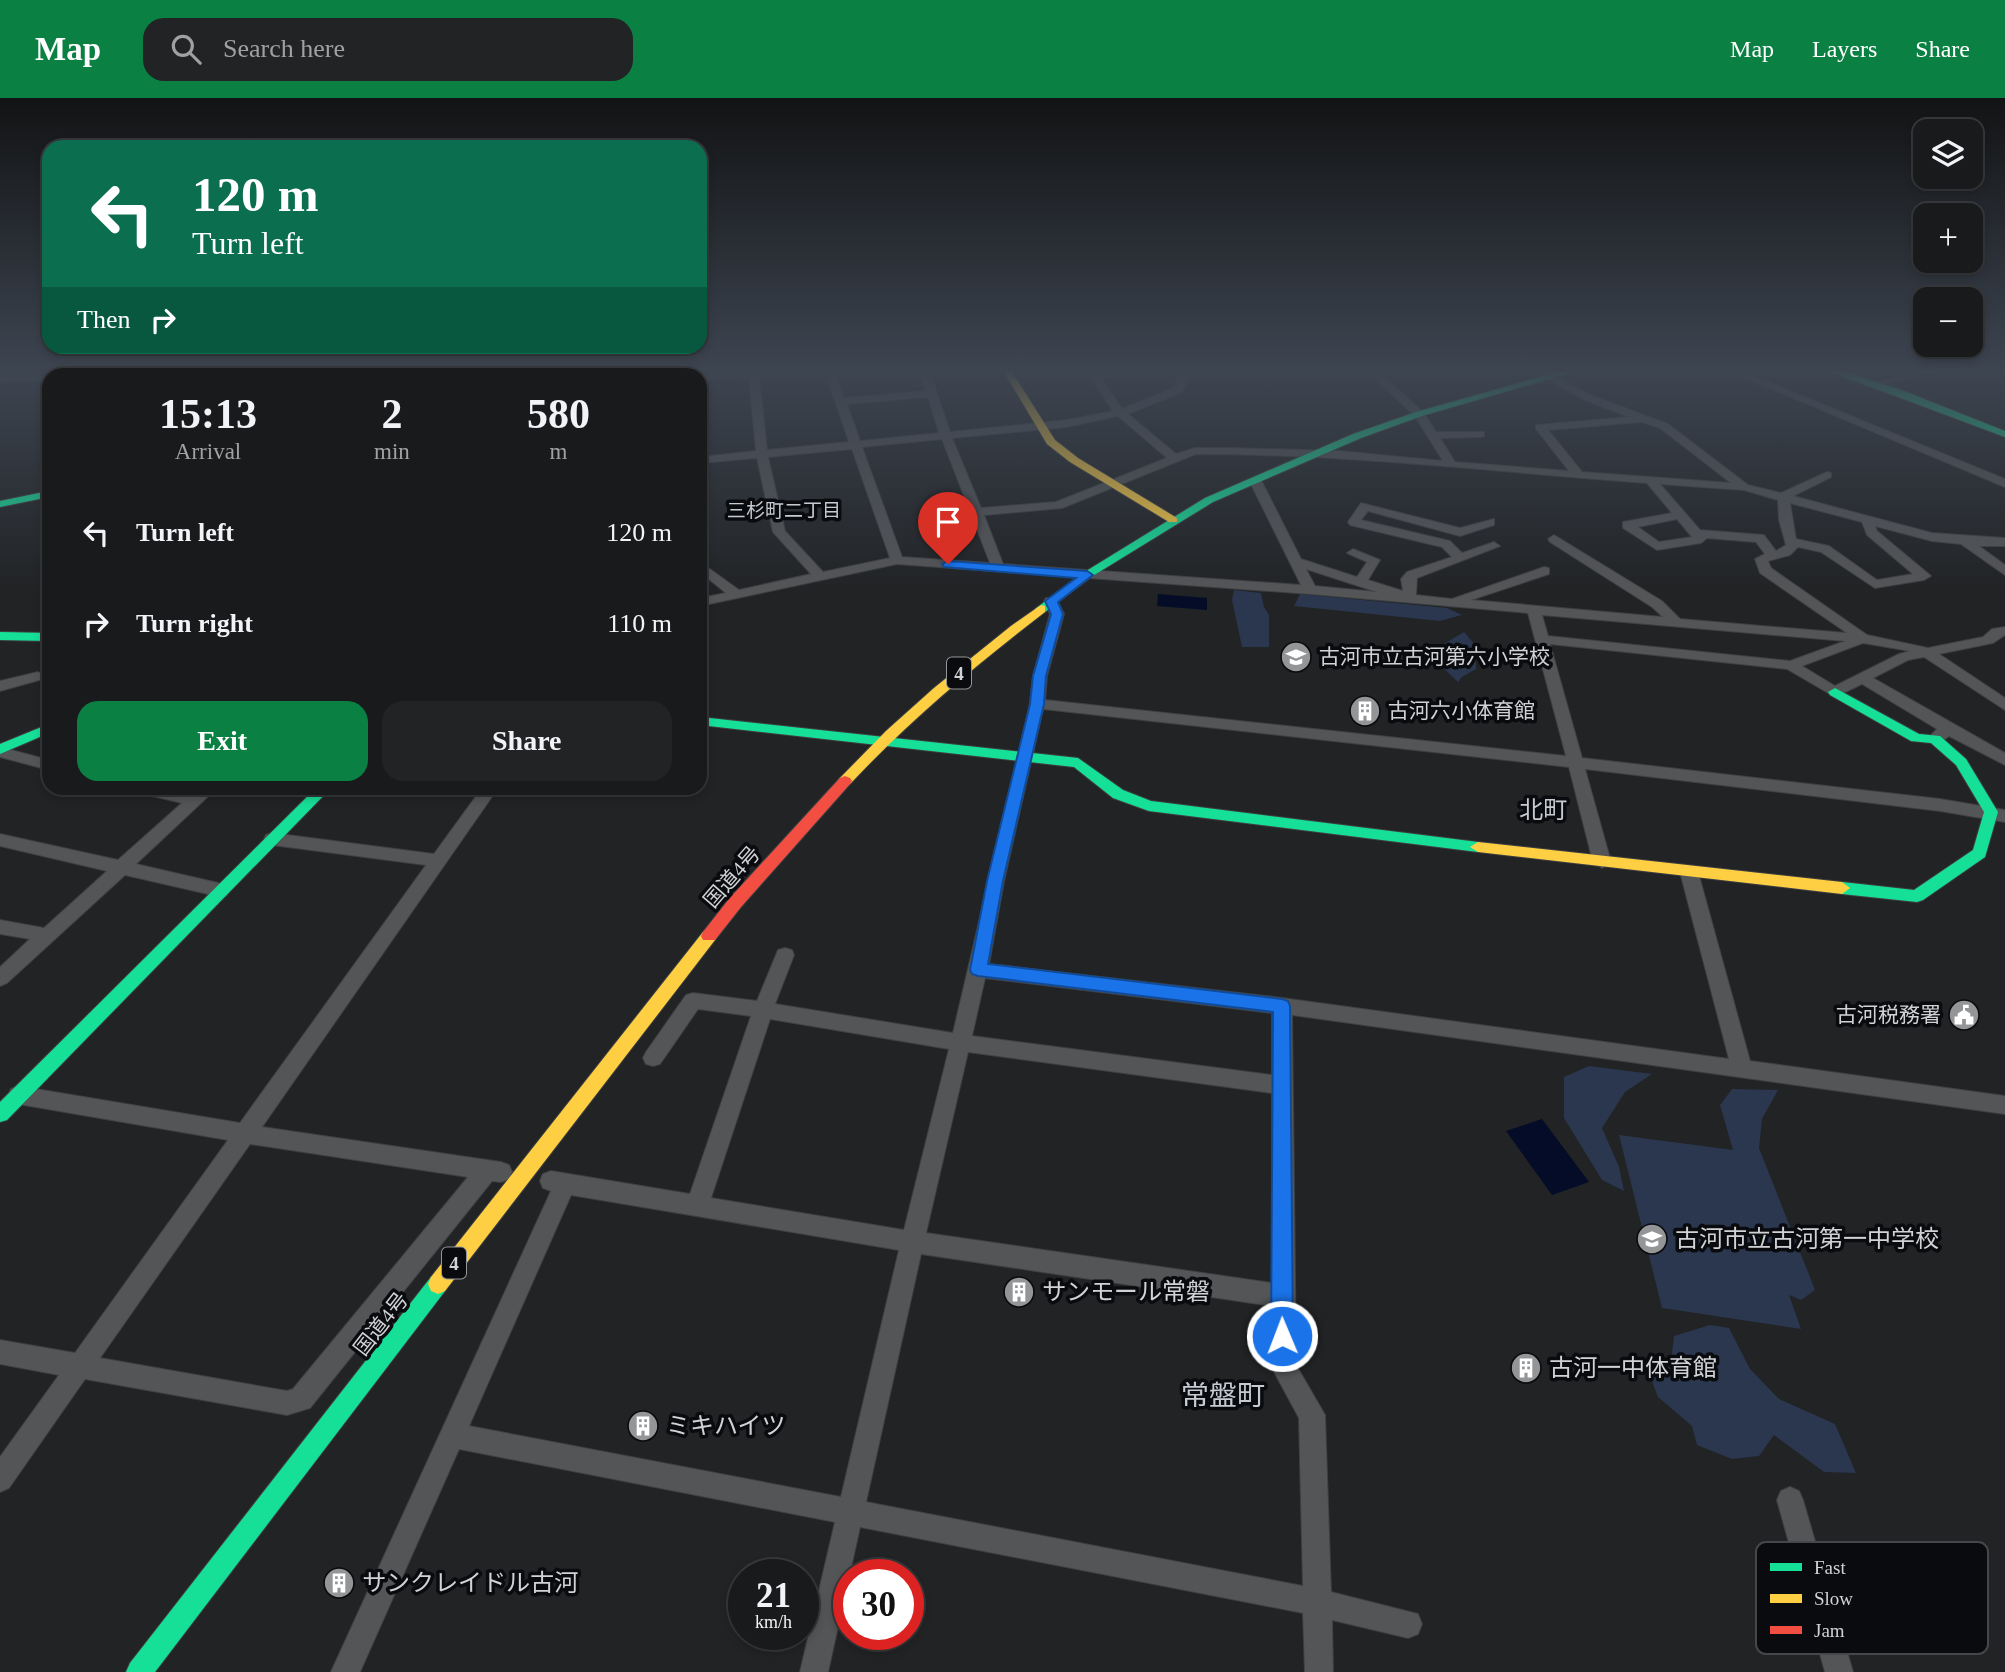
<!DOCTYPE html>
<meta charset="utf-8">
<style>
:root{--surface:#191a1c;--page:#222325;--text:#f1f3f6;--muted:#9fa1a3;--line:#37383b;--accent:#0b8043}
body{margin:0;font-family:"Times New Roman","Noto Sans JP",serif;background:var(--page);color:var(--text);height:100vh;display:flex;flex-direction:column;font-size:26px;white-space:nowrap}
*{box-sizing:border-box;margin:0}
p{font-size:23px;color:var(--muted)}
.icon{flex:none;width:38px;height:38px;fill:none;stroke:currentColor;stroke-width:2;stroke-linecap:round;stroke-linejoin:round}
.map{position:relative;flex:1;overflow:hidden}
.panel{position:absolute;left:42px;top:270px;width:665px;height:427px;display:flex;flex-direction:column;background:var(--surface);border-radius:21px;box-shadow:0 4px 10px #0003,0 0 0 2px var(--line)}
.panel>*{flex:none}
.guide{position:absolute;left:42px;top:42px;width:665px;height:214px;border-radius:21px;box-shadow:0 4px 10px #0003,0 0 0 2px var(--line);background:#0b6e4f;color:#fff;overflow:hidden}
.controls{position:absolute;left:1913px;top:21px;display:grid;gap:14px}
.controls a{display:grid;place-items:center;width:70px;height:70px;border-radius:14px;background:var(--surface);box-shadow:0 4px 10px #0003,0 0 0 2px var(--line);font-size:35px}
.speed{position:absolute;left:728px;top:1461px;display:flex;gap:14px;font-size:35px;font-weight:700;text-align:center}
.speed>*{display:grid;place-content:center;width:91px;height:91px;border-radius:50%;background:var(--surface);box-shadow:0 4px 10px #0003,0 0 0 2px var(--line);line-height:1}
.speed small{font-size:18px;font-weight:400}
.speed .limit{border:10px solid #d22;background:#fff;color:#111}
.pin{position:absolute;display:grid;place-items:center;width:60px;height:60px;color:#fff;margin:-72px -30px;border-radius:50% 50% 50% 0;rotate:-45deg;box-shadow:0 0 7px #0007}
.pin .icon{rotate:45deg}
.me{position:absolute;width:77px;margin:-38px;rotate:359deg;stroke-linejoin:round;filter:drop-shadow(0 0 5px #0008)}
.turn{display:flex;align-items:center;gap:24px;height:147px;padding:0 35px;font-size:32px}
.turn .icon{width:91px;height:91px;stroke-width:2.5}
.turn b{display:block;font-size:49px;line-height:60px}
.then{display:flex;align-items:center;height:66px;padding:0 35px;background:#0003;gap:14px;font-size:26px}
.eta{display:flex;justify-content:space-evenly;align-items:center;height:119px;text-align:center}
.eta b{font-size:42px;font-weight:700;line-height:49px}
.cta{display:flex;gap:14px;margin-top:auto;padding:14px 35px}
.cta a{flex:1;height:80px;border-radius:21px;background:var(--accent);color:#fff;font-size:28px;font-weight:700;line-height:80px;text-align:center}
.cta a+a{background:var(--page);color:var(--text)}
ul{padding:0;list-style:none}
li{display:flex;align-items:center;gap:21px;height:91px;padding:0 35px}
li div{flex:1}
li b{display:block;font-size:26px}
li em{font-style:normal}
header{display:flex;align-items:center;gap:42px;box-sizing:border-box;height:98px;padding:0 35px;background:var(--accent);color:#fff}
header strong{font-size:33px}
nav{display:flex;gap:38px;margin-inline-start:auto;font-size:24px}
.search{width:490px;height:63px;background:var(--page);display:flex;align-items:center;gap:18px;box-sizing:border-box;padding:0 24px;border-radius:21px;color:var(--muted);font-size:26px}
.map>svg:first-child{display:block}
</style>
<header>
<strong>Map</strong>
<div class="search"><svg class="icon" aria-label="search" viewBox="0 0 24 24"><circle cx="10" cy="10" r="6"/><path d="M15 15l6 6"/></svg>Search here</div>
<nav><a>Map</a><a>Layers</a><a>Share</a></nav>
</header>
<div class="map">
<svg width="2005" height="1574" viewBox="0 0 2005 1574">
<rect width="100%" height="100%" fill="#212325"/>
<path fill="#2b374f" d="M1234,492l27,3 3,14 5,8v32h-27l-10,-47z
M1300,496l147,14 15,7 -22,6 -146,-15z
M1464,534l12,14v23l-14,8 -4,5 -20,-19 4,-18z
M1589,968l63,8 -27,18 -23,36 17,39 5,24 -22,-11 -38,-62v-41z
M1732,991l46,1 -16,29 -3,29 56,142 -14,10 -12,-5 12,34 -139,-21 -43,-173 114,15 -13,-45z
M1710,1227l19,3 21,41 29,30 56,25 21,49 -32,-1 -50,-37 -15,21 -27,3 -35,-14 -5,-19 -34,-29 -10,-26 23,-10 3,-25z"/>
<path fill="#040c28" d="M1158,496l49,4v12l-50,-4z
M1542,1021l47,63 -37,13 -46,-64z"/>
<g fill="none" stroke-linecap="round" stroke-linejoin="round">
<g stroke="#3e3f42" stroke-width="2">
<path id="street" d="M80,274h53l-3,2h-51z
M362,274h44l-3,2h-42z
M729,274h46l-16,4 8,74 82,-8 -24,-70h10l9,26 82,-7 -6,-19h10l20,60 117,-12 46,-9 -26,-39h52l-5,3 -33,3 21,31 52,-21 6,-16h10l-8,20 -54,22 48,40 19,-6h34l110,3 104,10 -28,-45 -47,-44h11l44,40 13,20h48v4l-4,1 -40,1 15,24 114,9 -33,-42v-4l93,-8 -44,-17 -51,-28h12l47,24 75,28 80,61 33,8 46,-21 4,1v4l-38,19 139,37 73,5v8h-26l26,19v10l-44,-31 -29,-3 -57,-15 2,5 54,45 -7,4 -49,8 -54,-36 -23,-5 -8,8 -22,6 3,7 96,67 61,13 55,-11 9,-8 13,-2v8l-12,8 -54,11 66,44v12l-81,-53 -16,3 -35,18 132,75v12l-56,-29 -9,7h-10l-3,-4 10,-10 -75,-45 -27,13 -48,-28 -237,-25 32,114 358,41 65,11v12l-65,-11 -355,-42 26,93 -9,6 -9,-6 -24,-95 -526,-58 -39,172 -15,83 293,34 447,61 -49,-187 3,-4h12l3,4 52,189 255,35v18l-713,-99 4,350 29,50 6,177 87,22 4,10 -4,10 -10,4 -76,-18 1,52h-28l-2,-59 -443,-86 -32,145h-28l35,-150 -376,-73 -99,223h-29l220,-481 -8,-3 -3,-7 3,-7 8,-3 139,23 61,-178 -53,-7 -38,55 -7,2 -7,-2 -3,-6 3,-6 40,-57 7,-2 64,8 19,-46 2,-5 7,-2 7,2 2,5 -19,49 178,29 77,-329 3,-28 17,-62 -6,-13 2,-3h10l8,16 -17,62 -2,24 521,56 -38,-143 -218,-19 -413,-30 -197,42v-8l26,-5 -26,-21v-10l39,28 72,-16 -38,-42 -16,-74 -57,5v-6l56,-6 -7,-74 -49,3 -2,-6zM928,299l11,36 -79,8 -13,-37zM1118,318l49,42 -111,44 -75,6 -29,-70 115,-11zM1642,324l18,6 71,55 -149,-11 -34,-42zM942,341l48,124 -88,-6 -40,-110zM852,351l38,109 -67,14 -38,-41 -17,-74zM1196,356c151,0 301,18 451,29l25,30 -49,9v6l34,22 44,-7 6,-5 49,4 9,12 -10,5 5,14 87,60 -167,-14 -18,-18 -108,-66 -6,4 2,3 102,65 11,10 -192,-17 78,-26v-6l-5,-1 -92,32 -36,-4 1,-17 83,-32 -6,-4 -32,11 -12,-12 -89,-21 7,-9 92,25 34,-11v-6l-34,9 -99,-25 -13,19 2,3 92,22 10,10 -45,15 -6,7 2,12 -35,-11 12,-20 -27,-11 -6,4 20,9 -10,15 -56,-18 -40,-79 -6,-3 -6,3 52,105 -298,-21 -19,-49 78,-7zM1660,386l84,6 34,10 1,20 7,25 -10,6 -12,-16 -64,-5zM1790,405l72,19 5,13 46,39 -36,6 -48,-34 -33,-7zM1677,421l15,18 -33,5 -21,-15zM1306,471l71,23 -62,-6zM1542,517l303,26 -55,20 -242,-25zM1863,545l47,8 -11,3 -64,32 -33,-20zM985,880l287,35v62l-300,-39zM770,921l179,30 -45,181 -193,-32zM968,954l304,41v190l-346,-50zM571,1097l328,55 -58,247 -372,-71zM921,1156l351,52v62l27,50 4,168 -437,-84z
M1731,274h13l261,107v8z
M1916,274h18l-58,15 -5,-3z
M49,276h2l-2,6 -49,2v-6z
M38,574l7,4 -2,3 -43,12v-10z
M0,649l49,13v10l-49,-13z
M133,690h31l28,6 8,-6h17l-81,76 91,21 3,5 -3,5 -6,2 -96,-22 -118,108 -7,3v-19l30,-28 -30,-5v-14l44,8 63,-57 -107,-25v-12l118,26 64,-57 -47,-11z
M482,690h16l-236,339 239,35 8,3 3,7 -3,7 -8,3 -9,-1 -182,227 -23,7 -202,-36 -76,109 -9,4v-35l59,-82 -59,-11v-24l75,13 153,-213 -210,-36 -7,-3 -3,-6 3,-6 7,-3 222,37 186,-258 -154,-20 -6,-2 -2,-4 2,-4 6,-2 162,21zM250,1046l218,33 -175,212 -6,2 -187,-33z
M1790,1389l9,4 4,9 50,172h-28l-48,-172 4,-9z"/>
</g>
<g stroke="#3e3f42" stroke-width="2">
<path id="fast" d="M358,274h9l-2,2h-8z
M1558,274h15l-151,44 -61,22 -148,64 -122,75 -46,35h-8l-2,-3 48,-36 122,-75 148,-64 63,-22z
M1831,274h14l59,19 101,40v6z
M49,393v6l-49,10v-6z
M0,534l49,1v8l-49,-1z
M1835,590l84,46 21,2 26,23 32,53 -13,45 -62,43 -6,2 -75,-8 -8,-6 8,-6 72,8 59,-40 11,-38 -28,-47 -25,-22 -20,-2 -81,-46 -2,-3z
M700,619l378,41 45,32 28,11 327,41 8,5 -8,5 -329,-41 -36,-13 -39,-31 -374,-42z
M49,626v9l-49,21v-10z
M316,690h15l-324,332 -7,2v-20z
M438,1176l7,3 3,7 -3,7 -290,381h-29l4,-9 301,-386z"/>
</g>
<g stroke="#3e3f42" stroke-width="2">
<path id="slow" d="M1004,274h8l43,68 23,18 99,60v4h-8l-99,-60 -23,-18z
M1041,507l4,1v6c-69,53 -135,108 -195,172h-10l-2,-3 2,-3 46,-47 48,-43 77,-62z
M1478,744l364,40 8,6 -8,6 -364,-42 -8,-5z
M709,832l6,2 2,4 -2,4 -270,351 -7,3 -7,-3 -3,-7 3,-7 272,-345z"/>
</g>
<g stroke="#3e3f42" stroke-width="2">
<path id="jam" d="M845,678l5,2 2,3 -2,3 -109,123 -26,33h-12l-2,-4 2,-4 26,-33 111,-121z"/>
</g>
<use href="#street" fill="#545557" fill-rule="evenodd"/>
<use href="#fast" fill="#16e098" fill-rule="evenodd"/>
<use href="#slow" fill="#ffcf43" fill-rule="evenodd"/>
<use href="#jam" fill="#f24e42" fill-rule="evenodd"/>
</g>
<linearGradient id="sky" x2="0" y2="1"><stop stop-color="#121314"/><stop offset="0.55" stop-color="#3d4551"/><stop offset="1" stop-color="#3d4551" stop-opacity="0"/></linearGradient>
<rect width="2005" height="494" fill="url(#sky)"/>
<path fill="#1a73e8" stroke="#114b97" stroke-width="2" d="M948,463l139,10 6,4 -35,27 5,12 -17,62 -2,28 -41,177 -15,83 294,35 6,2 2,5 3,330 -3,7 -8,4 -7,-4 -4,-7 2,-324 -295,-36 -6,-2 -2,-4 17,-89 43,-177 3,-28 18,-62 -6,-13 31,-23 -132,-11 -2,-3z"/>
<defs>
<g id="school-disc" transform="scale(1.575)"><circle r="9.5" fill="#939597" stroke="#0a0b0e"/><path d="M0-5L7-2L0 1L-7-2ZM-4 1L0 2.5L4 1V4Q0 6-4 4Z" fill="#fff"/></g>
<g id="building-disc" transform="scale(1.575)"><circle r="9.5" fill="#939597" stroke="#0a0b0e"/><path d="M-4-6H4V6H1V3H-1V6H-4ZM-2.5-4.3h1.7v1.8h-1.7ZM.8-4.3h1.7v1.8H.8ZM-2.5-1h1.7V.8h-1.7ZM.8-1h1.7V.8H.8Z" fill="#fff"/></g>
<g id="civic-disc" transform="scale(1.575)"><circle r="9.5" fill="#939597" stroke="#0a0b0e"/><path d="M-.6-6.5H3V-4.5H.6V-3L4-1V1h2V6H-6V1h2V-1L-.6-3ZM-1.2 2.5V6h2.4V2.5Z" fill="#fff"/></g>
</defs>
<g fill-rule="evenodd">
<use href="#school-disc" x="1296" y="559"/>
<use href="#building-disc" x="1365" y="613"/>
<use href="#civic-disc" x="1964" y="917"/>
<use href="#school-disc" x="1652" y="1141"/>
<use href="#building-disc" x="1019" y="1194"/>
<use href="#building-disc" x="1526" y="1270"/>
<use href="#building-disc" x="643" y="1328"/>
<use href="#building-disc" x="339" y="1485"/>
</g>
<g text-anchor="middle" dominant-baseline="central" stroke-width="7" stroke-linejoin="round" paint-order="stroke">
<g font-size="19" fill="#c6cad1" stroke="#0a0b0e">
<text x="784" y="412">三杉町二丁目</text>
</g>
<g fill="#0a0b0e" stroke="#959699" stroke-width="2">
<rect x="947" y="559.5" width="24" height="31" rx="5"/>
<rect x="442" y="1149.5" width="24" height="31" rx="5"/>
</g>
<g font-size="19" font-weight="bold" fill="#d0d2d5">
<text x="959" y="575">4</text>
<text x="454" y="1165">4</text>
</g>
<g font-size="21" fill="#d0d2d5" stroke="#0a0b0e" text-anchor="start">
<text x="1319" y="559">古河市立古河第六小学校</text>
<text x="1388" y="613">古河六小体育館</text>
<text x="1941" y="917" text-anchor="end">古河税務署</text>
</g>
<g font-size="21" fill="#d0d2d5" stroke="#0a0b0e">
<text transform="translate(732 779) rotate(-49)">国道4号</text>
<text transform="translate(381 1226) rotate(-52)">国道4号</text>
</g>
<g font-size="24" fill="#c6cad1" stroke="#0a0b0e">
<text x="1543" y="712">北町</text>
</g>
<g font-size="24" fill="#d0d2d5" stroke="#0a0b0e" text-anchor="start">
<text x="1675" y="1141">古河市立古河第一中学校</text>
<text x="1042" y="1194">サンモール常磐</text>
<text x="1549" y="1270">古河一中体育館</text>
<text x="666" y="1328">ミキハイツ</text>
<text x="362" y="1485">サンクレイドル古河</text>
</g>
<g font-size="28" fill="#c6cad1" stroke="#0a0b0e">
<text x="1223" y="1297">常盤町</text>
</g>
</g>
<rect x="1756" y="1444" width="232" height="112" rx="10" fill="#0a0b0e" stroke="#45474a" stroke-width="2"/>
<rect x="1770" y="1465" width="32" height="8" fill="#16e098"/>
<rect x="1770" y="1496" width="32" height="9" fill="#ffcf43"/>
<rect x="1770" y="1528" width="32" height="8" fill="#f24e42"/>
<g font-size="19" fill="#d0d2d5">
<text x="1814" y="1476">Fast</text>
<text x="1814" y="1507">Slow</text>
<text x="1814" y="1539">Jam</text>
</g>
</svg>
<div class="controls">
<a><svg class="icon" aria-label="layers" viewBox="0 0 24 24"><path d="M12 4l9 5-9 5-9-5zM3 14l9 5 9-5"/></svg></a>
<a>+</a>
<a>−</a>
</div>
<div class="speed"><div>21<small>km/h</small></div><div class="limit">30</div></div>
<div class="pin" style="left:948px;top:466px;background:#d93025"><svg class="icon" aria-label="arrive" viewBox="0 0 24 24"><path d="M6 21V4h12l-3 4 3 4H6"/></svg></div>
<svg class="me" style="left:1282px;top:1238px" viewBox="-20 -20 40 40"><circle r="17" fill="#1a73e8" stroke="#fff" stroke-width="3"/><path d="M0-11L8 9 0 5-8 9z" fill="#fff"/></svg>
<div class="guide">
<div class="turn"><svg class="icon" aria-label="left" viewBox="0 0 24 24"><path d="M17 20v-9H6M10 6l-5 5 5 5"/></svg><div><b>120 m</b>Turn left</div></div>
<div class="then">Then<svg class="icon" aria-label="right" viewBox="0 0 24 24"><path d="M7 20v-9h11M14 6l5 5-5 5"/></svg></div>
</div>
<section class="panel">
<div class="eta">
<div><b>15:13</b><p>Arrival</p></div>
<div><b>2</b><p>min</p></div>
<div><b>580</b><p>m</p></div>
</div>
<ul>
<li><svg class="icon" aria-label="left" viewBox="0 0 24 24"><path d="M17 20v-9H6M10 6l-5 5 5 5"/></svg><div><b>Turn left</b></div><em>120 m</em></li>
<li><svg class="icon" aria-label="right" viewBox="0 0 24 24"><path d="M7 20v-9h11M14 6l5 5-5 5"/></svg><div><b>Turn right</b></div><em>110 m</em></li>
</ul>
<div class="cta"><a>Exit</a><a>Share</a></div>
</section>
</div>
